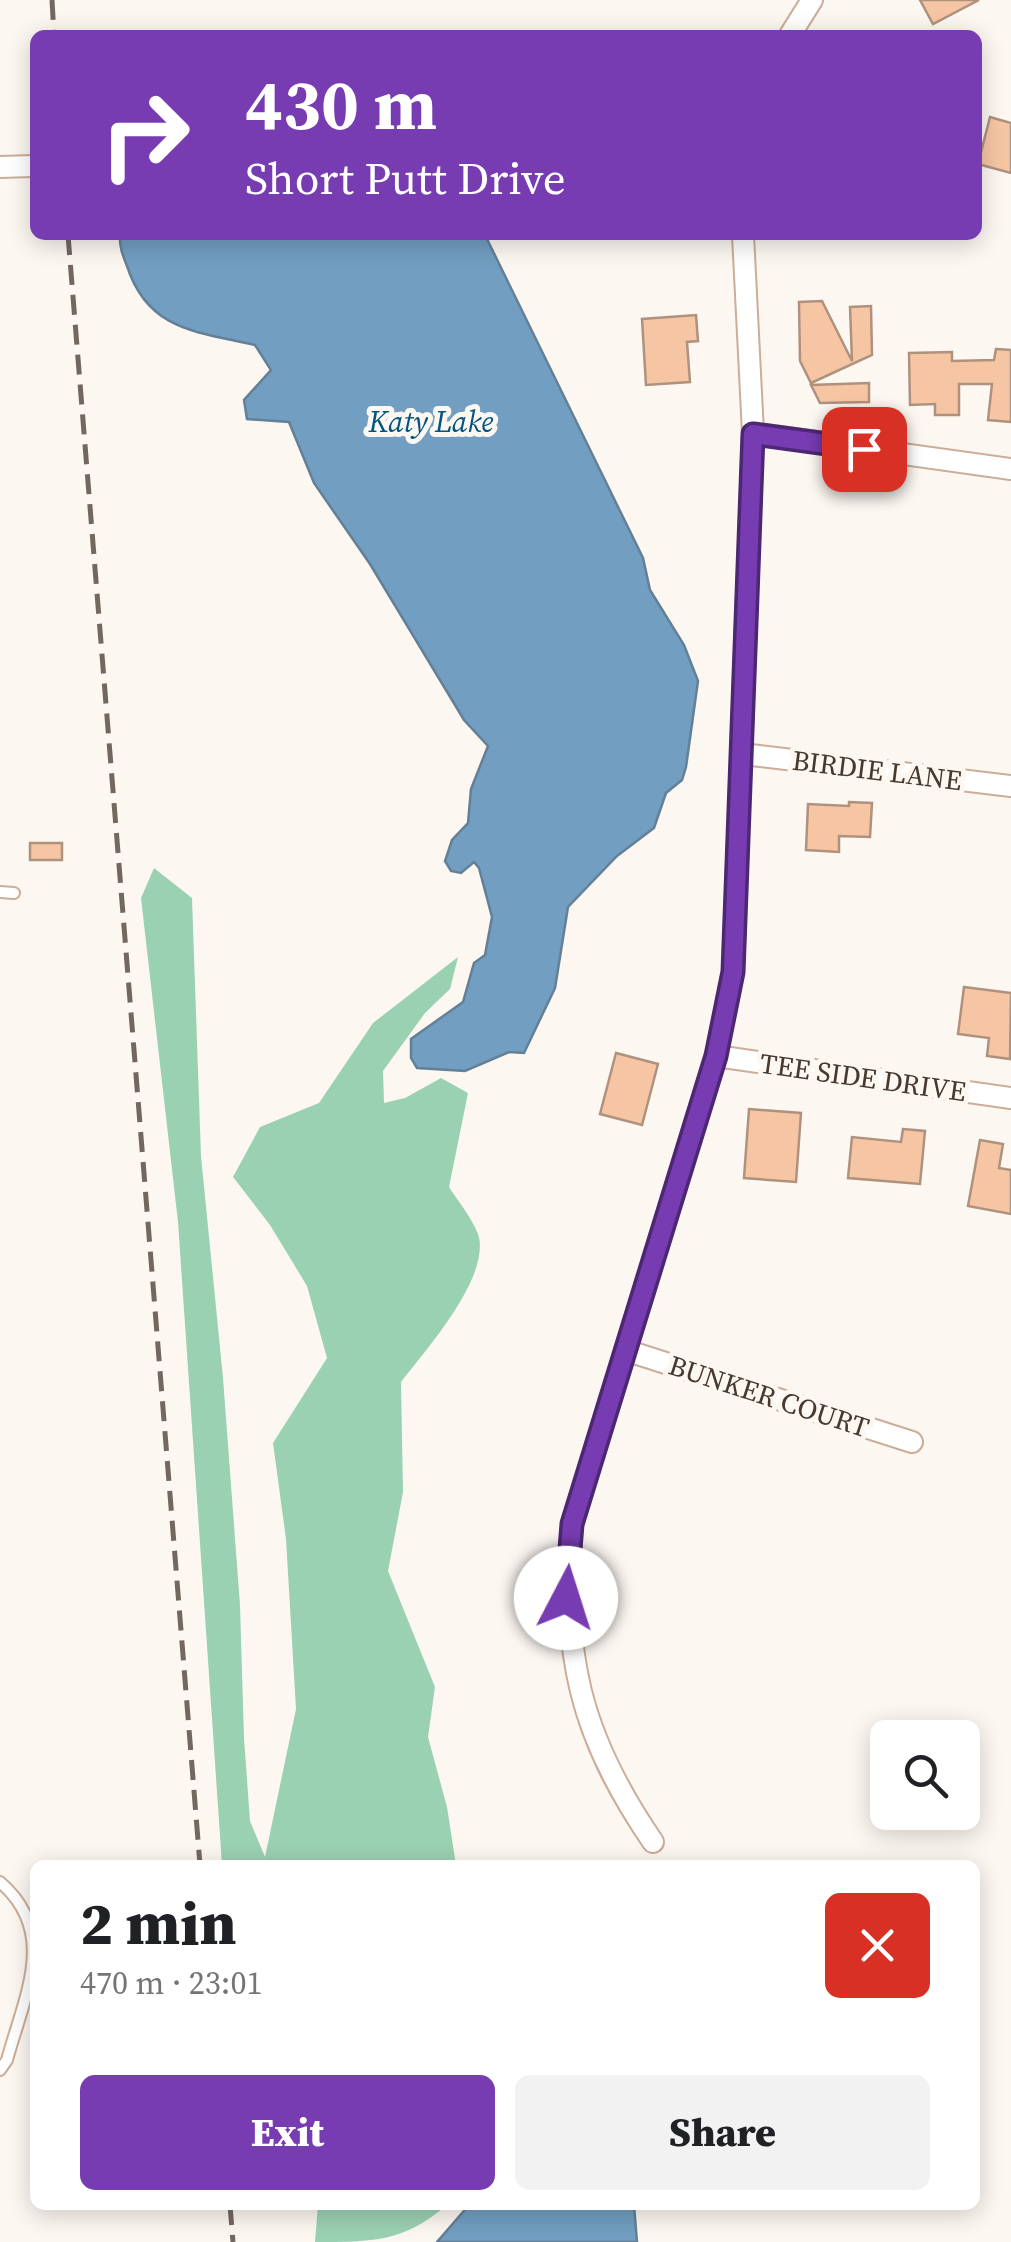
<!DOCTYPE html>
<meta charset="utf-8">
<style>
:root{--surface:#fff;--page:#f2f2f2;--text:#202124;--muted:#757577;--accent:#773cb2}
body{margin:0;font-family:"Source Serif 4",serif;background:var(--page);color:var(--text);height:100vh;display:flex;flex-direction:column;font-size:38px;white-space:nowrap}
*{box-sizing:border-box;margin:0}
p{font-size:32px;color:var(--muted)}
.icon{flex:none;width:55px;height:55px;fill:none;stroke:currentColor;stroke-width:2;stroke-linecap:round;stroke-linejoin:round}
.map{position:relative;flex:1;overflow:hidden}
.details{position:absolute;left:30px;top:1860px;width:950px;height:350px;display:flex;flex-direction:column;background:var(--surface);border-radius:15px;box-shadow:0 5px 25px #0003}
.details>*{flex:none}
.banner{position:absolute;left:30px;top:30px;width:952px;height:210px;border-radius:15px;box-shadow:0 5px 25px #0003;background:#773cb2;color:#fff;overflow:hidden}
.fabs{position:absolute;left:870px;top:1720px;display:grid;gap:20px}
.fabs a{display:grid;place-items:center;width:110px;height:110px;border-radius:15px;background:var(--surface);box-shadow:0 5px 25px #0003;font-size:50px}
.pin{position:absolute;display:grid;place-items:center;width:85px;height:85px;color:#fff;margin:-42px;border-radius:20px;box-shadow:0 5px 15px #0006}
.me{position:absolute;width:110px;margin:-55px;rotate:5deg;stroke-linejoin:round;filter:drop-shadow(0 0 8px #0008)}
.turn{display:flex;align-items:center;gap:35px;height:210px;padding:0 50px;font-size:45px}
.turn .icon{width:130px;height:130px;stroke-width:2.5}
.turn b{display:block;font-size:70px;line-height:85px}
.round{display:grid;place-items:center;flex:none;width:105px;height:105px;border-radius:15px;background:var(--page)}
.head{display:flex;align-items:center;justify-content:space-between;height:170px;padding:0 50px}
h1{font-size:60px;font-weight:800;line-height:75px}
.cta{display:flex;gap:20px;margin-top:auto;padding:20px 50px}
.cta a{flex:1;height:115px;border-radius:15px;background:var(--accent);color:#fff;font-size:40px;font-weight:800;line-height:115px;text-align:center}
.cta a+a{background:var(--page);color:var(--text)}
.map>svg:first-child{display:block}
</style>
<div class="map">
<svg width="1011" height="2242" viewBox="0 0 1011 2242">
<rect width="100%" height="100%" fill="#fdf7f2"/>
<path fill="#9bd1b3" d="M154,868l38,30 9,258 22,222 17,227 4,133 6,83 15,36 31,-148 -10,-170 -13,-96 54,-85 -20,-72 -37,-61 -37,-48 27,-50 59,-24 54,-80 85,-66 -8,32 -25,24 -42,58 1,32 21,-5 36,-20 27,15 -19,94c9,14 23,31 29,47 14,42 -53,117 -77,148l2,110 -15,79 47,116 -7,50 19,70 9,58h-234l-44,-643 -37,-324z
M318,2205h129c-44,37 -73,37 -132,37z"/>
<path fill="#719ec1" stroke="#648096" stroke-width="2.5" d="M120,235h365l158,323 7,32 34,55 14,36 -12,86 -4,13 -16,13 -12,35 -37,28 -49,51 -13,81 -31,65 -15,-1 -44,19 -48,-3 -6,-10v-19l52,-37 11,-39 11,-8 7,-38 -13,-49 -5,-6 -13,11 -10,-2 -6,-10 7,-21 16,-17 3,-34 17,-43 -24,-26 -94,-156 -56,-81 -25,-61 -42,-3 -3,-19 27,-30 -16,-25c-57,-13 -107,-14 -128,-79 -4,-10 -8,-20 -7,-31z
M469,2205h165l3,37h-200z"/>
<path fill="#f6c6a4" stroke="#af927e" stroke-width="2.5" d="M920,0h59l-46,24z
M990,117l21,6v50l-33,-9z
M822,301l30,60 -2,-54 21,-1 1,49 -61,28 -11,-22 -1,-59z
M696,315l2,26 -11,1 3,40 -44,3 -4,-66z
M996,349l15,1v72l-23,-2 4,-36h-33v31h-24v-11l-25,1 -1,-52 43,-1v9l42,-1z
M869,383v19l-49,1 -9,-18z
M849,802l23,1 -2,34 -31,-1v16l-33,-2 2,-46 41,2z
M30,843h32v17h-32z
M964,987l47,6 -1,66 -23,-3 2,-18 -31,-4z
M616,1053l42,11 -16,61 -42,-11z
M749,1109l52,4 -5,69 -52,-4z
M903,1129l22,2 -5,53 -72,-6 4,-41 49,5z
M980,1140l23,4 -4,24 12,2v44l-43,-8z"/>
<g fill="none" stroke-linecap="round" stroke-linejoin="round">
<g stroke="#cbad98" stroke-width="14">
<path id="service" d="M0,892l14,1
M0,1882c59,50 24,115 7,178l-7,10"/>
</g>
<g stroke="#cbad98" stroke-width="24">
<path id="minor" d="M790,35l22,-35
M0,167l33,-1
M753,433l258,36
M743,754l268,32
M716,1056l295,42
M625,1350l287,92
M653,1842c-74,-108 -91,-188 -81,-318l144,-468 17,-84 20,-539 -10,-198"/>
</g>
<use href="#service" stroke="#fff" stroke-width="10"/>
<use href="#minor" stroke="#fff" stroke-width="20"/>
<path stroke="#736860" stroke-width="5" stroke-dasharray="20 10" stroke-linecap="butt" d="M52,0l2,35
M68,235l132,1630
M230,2205l3,37"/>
</g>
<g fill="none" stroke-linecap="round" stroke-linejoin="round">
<g stroke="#4d2774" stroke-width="25">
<path id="route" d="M566,1598l6,-74 144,-468 17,-84 20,-538 111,15"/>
</g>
<use href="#route" stroke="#773cb2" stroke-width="18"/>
</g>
<g text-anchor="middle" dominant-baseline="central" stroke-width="10" stroke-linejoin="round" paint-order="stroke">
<g font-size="28" fill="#453930" stroke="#fdf7f2">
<text transform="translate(877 770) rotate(7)">BIRDIE LANE</text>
<text transform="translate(863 1077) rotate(8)">TEE SIDE DRIVE</text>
<text transform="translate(769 1396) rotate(18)">BUNKER COURT</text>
</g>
<g font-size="30" font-style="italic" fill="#025481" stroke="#fdf7f2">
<text x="431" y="421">Katy Lake</text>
</g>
</g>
</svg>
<div class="fabs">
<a><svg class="icon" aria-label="search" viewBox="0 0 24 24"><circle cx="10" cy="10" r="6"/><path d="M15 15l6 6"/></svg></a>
</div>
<div class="pin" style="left:864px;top:449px;background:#d93025"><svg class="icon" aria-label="arrive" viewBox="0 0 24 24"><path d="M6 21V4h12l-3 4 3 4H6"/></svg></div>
<svg class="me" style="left:566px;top:1598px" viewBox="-20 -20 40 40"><circle r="19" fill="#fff"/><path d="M0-13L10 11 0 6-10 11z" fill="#773cb2"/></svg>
<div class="banner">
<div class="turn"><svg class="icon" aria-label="right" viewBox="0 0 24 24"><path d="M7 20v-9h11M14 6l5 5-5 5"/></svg><div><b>430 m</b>Short Putt Drive</div></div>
</div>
<section class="details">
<div class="head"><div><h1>2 min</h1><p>470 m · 23:01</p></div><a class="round" style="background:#d93025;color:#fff"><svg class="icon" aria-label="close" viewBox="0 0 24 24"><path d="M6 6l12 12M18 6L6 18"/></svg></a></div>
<div class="cta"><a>Exit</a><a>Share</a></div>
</section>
</div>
